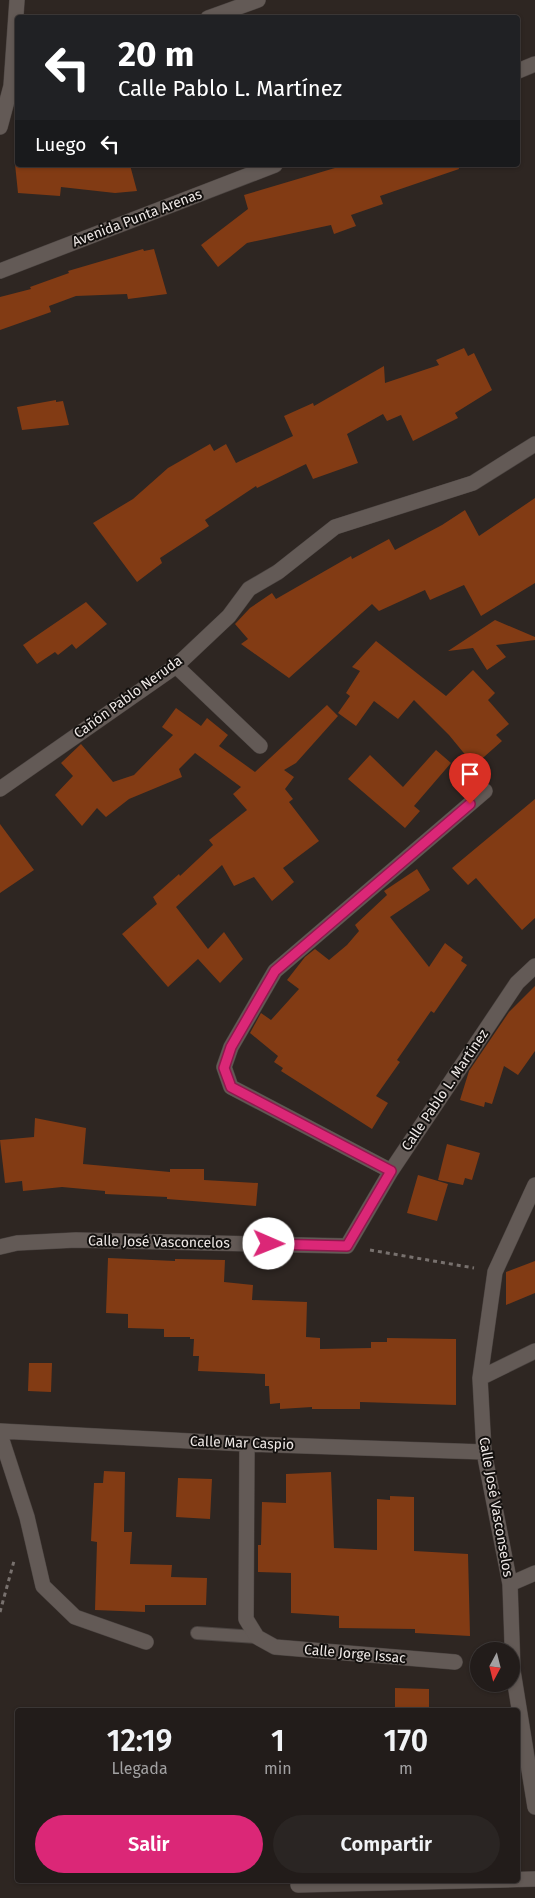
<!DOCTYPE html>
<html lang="es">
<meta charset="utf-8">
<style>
:root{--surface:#221c1a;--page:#2a2523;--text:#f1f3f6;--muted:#a2a1a2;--line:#3f3a39;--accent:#db2777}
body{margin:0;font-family:"Fira Sans",sans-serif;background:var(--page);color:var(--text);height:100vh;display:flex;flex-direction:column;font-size:19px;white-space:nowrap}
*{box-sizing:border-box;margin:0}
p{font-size:16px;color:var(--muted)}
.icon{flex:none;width:28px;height:28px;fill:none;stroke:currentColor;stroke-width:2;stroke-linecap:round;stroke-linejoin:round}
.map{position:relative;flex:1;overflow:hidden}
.drawer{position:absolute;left:15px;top:1708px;width:505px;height:175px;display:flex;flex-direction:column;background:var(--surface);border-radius:5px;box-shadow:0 1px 4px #0004,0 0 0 1px var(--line)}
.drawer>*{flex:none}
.hud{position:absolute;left:15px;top:15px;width:505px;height:152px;border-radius:5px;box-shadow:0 1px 4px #0004,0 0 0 1px var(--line);background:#202124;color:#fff;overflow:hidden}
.needle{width:32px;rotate:187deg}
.fabs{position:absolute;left:470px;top:1642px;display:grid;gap:10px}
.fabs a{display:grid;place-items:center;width:50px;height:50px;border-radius:50%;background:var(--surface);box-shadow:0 1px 4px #0004,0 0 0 1px var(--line);font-size:25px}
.pin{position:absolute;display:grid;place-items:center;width:42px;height:42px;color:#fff;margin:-51px -21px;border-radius:50% 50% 50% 0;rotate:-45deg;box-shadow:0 0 5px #0007}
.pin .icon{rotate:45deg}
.me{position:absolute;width:55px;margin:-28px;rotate:91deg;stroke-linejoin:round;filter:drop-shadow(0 0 4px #0008)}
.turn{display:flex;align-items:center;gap:18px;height:105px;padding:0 20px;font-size:22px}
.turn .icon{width:65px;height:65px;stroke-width:2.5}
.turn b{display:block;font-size:35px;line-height:42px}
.then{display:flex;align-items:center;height:48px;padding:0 20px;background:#0003;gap:10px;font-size:19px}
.eta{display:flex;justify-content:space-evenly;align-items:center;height:85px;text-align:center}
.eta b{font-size:30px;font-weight:600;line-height:35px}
.action{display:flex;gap:10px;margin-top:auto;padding:10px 20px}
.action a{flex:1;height:58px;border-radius:30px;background:var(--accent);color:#fff;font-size:20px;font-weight:600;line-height:58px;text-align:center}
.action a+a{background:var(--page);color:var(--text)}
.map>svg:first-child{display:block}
</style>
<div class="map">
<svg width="535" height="1898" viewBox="0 0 535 1898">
<rect width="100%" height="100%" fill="#2e2622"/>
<path fill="#823b14" d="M15,164l75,3 40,-2 7,26 -22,2 -54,-6 -1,9 -42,-3z
M345,165h113l1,4 -79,27 3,8 -32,11 5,11 -22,8 -3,-9 -84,18 -29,24 -17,-22 47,-36 -4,-14z
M143,249l1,2 10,-2 13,45 -39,5 -1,-5 -51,2 -27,10 2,6 -51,18v-33l31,-8 -1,-2 39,-14 -1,-2z
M464,348l4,8 6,-3 18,37 -37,23 3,5 -45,23 -12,-26 -14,6 -4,-7 -36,20 11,29 -45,16 -7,-15 -49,24 -1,-2 -51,34 4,6 -49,32 2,5 -25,19 -44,-59 40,-24 35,-31 42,-24 4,7 12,-7 10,19 57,-27 -9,-20 29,-13 1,3 70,-40 1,17 54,-18 -3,-5z
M56,400v2l7,-1 6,24 -47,5 -5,-23z
M535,498v85l-54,33 -17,-31 -34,15 -5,-10 -46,21 -7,-7 -83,74 -48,-34 7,-5 -13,-15 15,-16 22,-15 4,6 75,-43 1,3 37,-20 6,11 47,-25 23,-15 14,26z
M86,602l21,22 -31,25 -4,-5 -14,11 -3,-3 -18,12 -14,-19z
M495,620l40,17v3l-39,5 10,12 -19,13 -14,-22 -25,3z
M376,641l70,55 27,-26 22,23 -7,7 21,24 -13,11 6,6 -26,23 -2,-2 -2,1 -23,-28 -35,-35 -16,19 -24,-18 -18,25 -18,-13 12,-17 -4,-3 14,-22 -8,-4z
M327,705l11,11 -42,47 -12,7 10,7 -9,12 8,10 -4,3 30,39 -36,27 11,14 -22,19 -18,-24 -20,9 -12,-21 -46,42 32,42 16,-17 19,27 -23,24 -22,-24 -30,28 -46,-53 35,-30 -4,-7 26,-23 1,2 33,-31 -4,-5 38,-30 -14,-16 8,-7 -46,-34 -16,16 3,8 -53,22 -23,18 -9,-9 -15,18 -27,-31 18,-19 -12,-13 20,-19 32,38 21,-7 39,-40 -11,-8 14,-19 25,18 6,-8 21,17 -9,11 36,26z
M436,750l15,13 -37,43 6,5 -15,17 -57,-49 22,-24 33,32z
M535,799v119l-13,12 -46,-52 -8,7 -16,-17z
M0,824l34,46 -34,23z
M417,869l13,21 -40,27 39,50 16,-24 18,14 -2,4 6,4 -33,48 -3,-2 -34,49 3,2 -24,34 12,7 -16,26 -91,-58 2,-3 -9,-6 4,-6 -28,-23 11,-20 10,7 28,-31 -12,-9 18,-23 10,-8 14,11 18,-15 12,-14 -4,-6 32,-30 -3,-4z
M535,986v65l-17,24 -14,-9 -12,38 -7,-2 -1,5 -24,-7 9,-29 40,-59z
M35,1118l51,10 -3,36 87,8v-3h34v11l54,3 -2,23 -89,-7v-2l-62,-3v-3l-43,-4 -39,4 -1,-10 -17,2 -5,-43 34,-3z
M447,1144l33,9 -8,27 -7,-2 -2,7 -25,-5z
M418,1175l30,9 -11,37 -30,-8z
M108,1258l67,3v-2l50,1 -1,22 29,3 -1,15 55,2 -1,35 14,1v11l51,-1v-6h16v-4l69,1v66l-96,-3v7h-48v-2l-32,2v-6l-10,1 -1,-18h-4v-12l-67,-3 1,-15h-6l1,-17h-4v-2h-26v-8l-36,-1v-14l-22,-1z
M535,1261v32l-29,12v-33z
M29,1363h23l-1,29 -23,-1z
M104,1471l21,1 -1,60h8l-2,32 42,1 -1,12 36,1 -1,27h-61v7l-50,-2 2,-68 -6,-1 3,-58h9z
M331,1472l3,76 43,2v-51l13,1v-4l24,1v54l54,3 2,82 -55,-3v-4l-76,-1v-12l-48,-3v-40l-33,-1v-27h3l1,-43 24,1v-29z
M178,1478l34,1 -2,40 -34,-2z
M395,1688l34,1v21h-34z"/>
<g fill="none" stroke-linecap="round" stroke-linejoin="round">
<g stroke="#4a4340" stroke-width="14">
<path id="service" d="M197,1633l60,4"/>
</g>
<g stroke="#4a4340" stroke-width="16">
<path id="minor" d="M208,18l50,-18
M518,71l17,-7
M0,127l11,-41 6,-86
M0,271l275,-106
M176,666l84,80
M0,789l176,-123 53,-50 20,-27 29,-17 57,-45 138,-44 62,-39
M391,1171l-160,-84 -7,-20 7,-20 44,-76 210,-180
M535,1185l-40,87 -15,106 4,74 26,132 3,87 22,136
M0,1247l17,-4 59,-3 271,6 44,-75 126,-188 18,-17
M480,1378l55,-27
M0,1431l247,13 237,8
M0,1434l27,83 16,69 32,31 71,25
M247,1444l-1,175 11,18 18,10 180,15
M510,1584l25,-11
M298,1885l237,-6"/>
</g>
<path stroke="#78716e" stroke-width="3" stroke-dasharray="4 4" stroke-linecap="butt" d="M370,1250l104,18
M0,1612l14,-51"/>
<use href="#service" stroke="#635a56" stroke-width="12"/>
<use href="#minor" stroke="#635a56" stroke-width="15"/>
</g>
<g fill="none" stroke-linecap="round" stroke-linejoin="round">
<g stroke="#8e194d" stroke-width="12">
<path id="route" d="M269,1244l78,2 44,-75 -160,-84 -7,-19 7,-21 44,-76 195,-167"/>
</g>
<use href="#route" stroke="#db2777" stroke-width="9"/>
</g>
<g text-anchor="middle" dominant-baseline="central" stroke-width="4" stroke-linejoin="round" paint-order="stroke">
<g font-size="14" fill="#efe9e7" stroke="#13100e">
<text transform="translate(137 218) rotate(-21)">Avenida Punta Arenas</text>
<text transform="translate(128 697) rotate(-36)">Cañón Pablo Neruda</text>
<text transform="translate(445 1090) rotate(-56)">Calle Pablo L. Martínez</text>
<text transform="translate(159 1242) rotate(1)">Calle José Vasconcelos</text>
<text transform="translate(242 1443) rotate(2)">Calle Mar Caspio</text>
<text transform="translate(496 1507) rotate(80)">Calle José Vasconselos</text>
<text transform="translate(355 1654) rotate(5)">Calle Jorge Issac</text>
</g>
</g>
</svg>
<div class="fabs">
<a><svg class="needle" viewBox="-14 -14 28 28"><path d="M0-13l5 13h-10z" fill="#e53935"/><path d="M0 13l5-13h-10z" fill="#a2a1a2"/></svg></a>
</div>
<div class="pin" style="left:470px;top:804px;background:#d93025"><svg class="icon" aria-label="arrive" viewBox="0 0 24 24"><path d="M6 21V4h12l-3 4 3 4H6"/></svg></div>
<svg class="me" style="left:269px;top:1244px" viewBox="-20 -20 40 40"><circle r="19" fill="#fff"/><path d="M0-13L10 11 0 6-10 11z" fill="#db2777"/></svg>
<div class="hud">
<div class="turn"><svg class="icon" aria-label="left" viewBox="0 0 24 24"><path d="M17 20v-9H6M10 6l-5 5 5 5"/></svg><div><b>20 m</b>Calle Pablo L. Martínez</div></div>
<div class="then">Luego<svg class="icon" aria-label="left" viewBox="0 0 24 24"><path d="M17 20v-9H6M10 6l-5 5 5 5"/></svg></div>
</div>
<section class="drawer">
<div class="eta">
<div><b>12:19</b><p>Llegada</p></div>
<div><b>1</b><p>min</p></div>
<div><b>170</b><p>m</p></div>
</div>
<div class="action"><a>Salir</a><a>Compartir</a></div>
</section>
</div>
